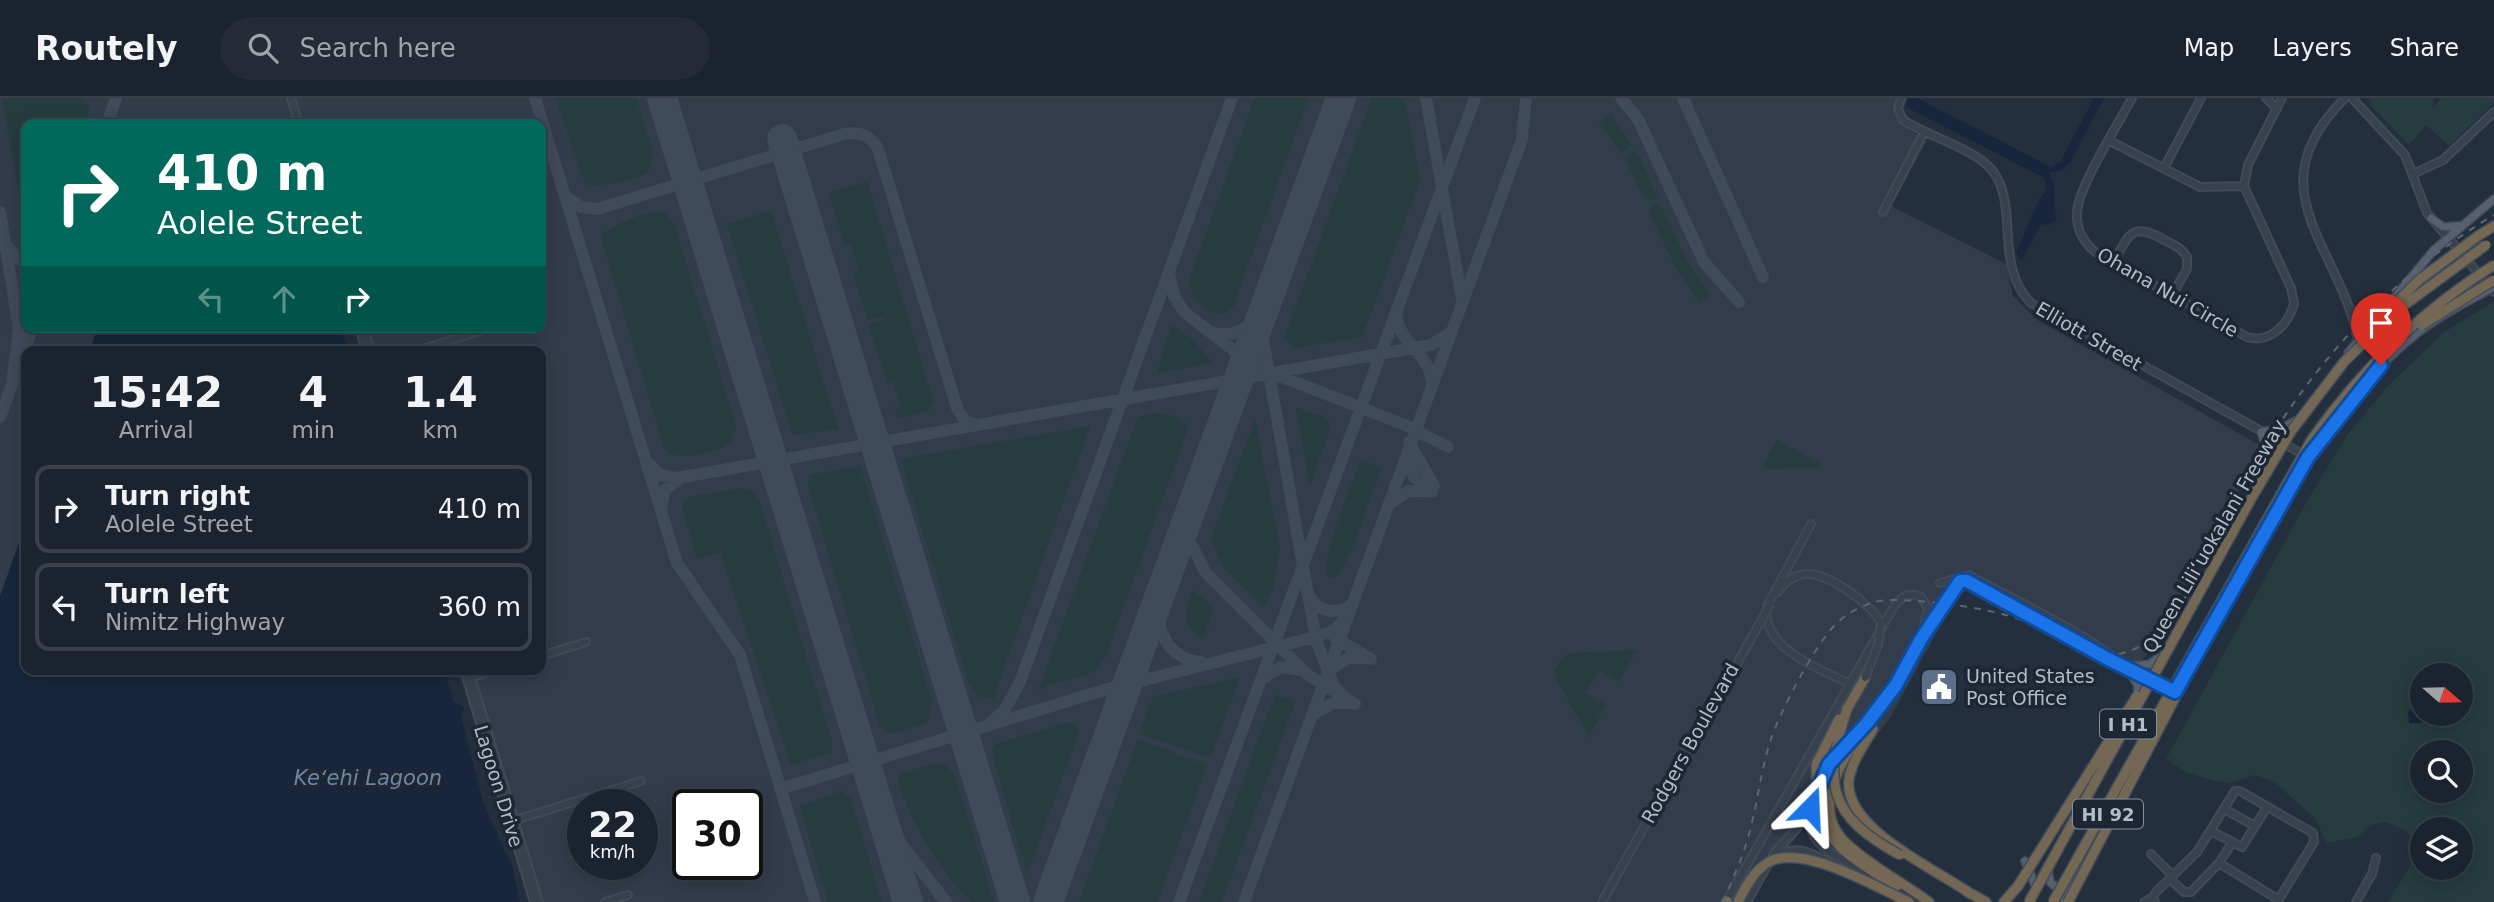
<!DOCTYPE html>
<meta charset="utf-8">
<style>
:root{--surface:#1b232e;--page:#242b36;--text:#f1f3f6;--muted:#a0a4aa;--line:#39404a}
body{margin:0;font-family:"DejaVu Sans",sans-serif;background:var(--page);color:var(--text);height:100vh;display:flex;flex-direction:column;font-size:26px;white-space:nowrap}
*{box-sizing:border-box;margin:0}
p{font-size:23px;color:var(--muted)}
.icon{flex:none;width:38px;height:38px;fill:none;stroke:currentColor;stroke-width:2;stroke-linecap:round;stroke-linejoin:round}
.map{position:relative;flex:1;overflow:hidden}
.details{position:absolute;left:21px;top:248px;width:525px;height:329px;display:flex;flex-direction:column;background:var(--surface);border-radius:14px;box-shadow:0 4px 18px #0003,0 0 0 2px var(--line)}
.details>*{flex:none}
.top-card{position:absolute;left:21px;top:21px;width:525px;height:214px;border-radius:14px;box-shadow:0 4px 18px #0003,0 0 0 2px var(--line);background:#00695c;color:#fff;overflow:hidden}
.needle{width:46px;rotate:110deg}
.tools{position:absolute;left:2410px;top:565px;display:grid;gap:14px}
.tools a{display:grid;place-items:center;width:63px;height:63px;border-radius:50%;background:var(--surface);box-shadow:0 4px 18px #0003,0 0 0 2px var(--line);font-size:35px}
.speed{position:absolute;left:567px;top:691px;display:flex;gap:14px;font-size:35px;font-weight:700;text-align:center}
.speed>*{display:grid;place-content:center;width:91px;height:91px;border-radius:50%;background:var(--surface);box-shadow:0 4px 18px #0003,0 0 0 2px var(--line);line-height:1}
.speed small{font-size:18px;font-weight:400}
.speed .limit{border:4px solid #111;border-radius:10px;background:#fff;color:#111}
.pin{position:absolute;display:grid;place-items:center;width:60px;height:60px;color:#fff;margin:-72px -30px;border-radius:50% 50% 50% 0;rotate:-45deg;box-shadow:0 0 7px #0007}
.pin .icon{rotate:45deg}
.me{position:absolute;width:77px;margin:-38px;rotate:21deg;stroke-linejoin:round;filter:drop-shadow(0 0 5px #0008)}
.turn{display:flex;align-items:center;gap:24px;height:147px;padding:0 21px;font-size:32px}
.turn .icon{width:91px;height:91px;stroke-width:2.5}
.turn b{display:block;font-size:49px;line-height:60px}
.lanes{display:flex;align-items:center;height:66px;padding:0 21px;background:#0003;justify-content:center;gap:35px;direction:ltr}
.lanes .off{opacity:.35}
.eta{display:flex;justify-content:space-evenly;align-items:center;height:119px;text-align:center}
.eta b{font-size:42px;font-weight:600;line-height:49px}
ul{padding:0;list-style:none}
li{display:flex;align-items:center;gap:21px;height:88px;margin:0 14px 10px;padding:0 7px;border:4px solid var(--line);border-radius:14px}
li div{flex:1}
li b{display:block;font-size:26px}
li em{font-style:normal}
header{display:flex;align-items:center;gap:42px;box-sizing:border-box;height:98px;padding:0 35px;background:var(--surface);border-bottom:2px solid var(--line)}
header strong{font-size:33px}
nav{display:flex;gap:38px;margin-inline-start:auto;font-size:24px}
.search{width:490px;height:63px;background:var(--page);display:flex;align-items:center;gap:18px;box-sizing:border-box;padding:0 24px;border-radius:38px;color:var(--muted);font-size:26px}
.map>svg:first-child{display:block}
</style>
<header>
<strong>Routely</strong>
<div class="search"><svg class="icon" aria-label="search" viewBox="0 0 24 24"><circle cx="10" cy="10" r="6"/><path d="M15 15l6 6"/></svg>Search here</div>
<nav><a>Map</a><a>Layers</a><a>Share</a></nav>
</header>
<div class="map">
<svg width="2494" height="804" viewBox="0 0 2494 804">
<rect width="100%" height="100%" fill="#242f3e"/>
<path fill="#323c4b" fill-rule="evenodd" d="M0,0h1896l-1,16 4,7 27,21 -35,64 115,58 7,32 24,24 226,127 -100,178 -9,22 -12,13 -11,3 -11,-4 -6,10 -151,-85 -73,134 -121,154 -17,30h-1209l-70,-232h68v-318h-165l-7,-25h172v-203h-515v203h72l-9,25h-63v172l-26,72zM583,707h59v59h-59zM688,707h59v59h-59z"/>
<path fill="#263c3f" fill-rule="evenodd" d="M2,0h79l9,10 -6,16h-58v109z
M556,0h80l17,55 -5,19c-8,6 -52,17 -63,12z
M1255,0h53l-75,209 -9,7c-18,-1 -32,-14 -35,-33z
M1372,0h32l16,82 -58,157 -69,11 -8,-11z
M2370,0h63v9l9,-9h52v5l-45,43 -23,-21 -17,20 -39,-40z
M1611,16l20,31 -10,8 -22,-31z
M1634,52l5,6 19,43 -10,1 -6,-5 -16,-35z
M867,84l66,219 -6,10 -29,7 -3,-10 6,-2 -8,-25 -6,2 -18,-59 17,-5v-3l-18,4 -15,-48 6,-3 -8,-24 -6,1 -16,-53z
M1653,106h7l28,59 22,31 -10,9 -27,-41 -24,-51z
M660,113l7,3 7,10 62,202 -6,17c-12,9 -54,19 -65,7l-64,-213c4,-10 49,-27 59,-26z
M771,113l67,218 -45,6 -66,-211z
M2494,203v601h-106l20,-32 9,-29 -15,-12 -16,-7 -16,3 -12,12 -32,6 -10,-24 -43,-38 -18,-6 -24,8 -19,-3 -25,-7 -21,-14 141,-258 40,-66 41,-49 55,-53zM2422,578h38v38h-38zM2422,654h38v39h-38zM2422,732h38v38h-38z
M1172,227l21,15 19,23 -55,10z
M1296,310l27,8 6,6v10l-19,53z
M1159,315l19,4 10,11 -83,230 -12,14 -54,17 99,-272z
M1255,322l25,128 -8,43 -8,16 -40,-39 -13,-29z
M1090,328l-97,273 -14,-2 -10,-13 -68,-225z
M1777,342l44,24 -2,4 -54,1 -2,-3z
M1361,362l20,8 -27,76 -15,31 -10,3c-12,-14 25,-98 32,-118z
M860,368l72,235 -5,22 -38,11 -9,-8 -72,-241 1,-10z
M741,390l11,4 7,8 73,243 -1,9 -40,13 -70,-213 -24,7 -14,-51 2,-8 5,-3z
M1193,492l18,16 -2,3h5l-11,30c-22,-11 -18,-29 -10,-49z
M1637,552l-18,31 -21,-11 -13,23 20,11 -16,33 -32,-57 -2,-10 8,-13 9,-4z
M1240,579l-30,81 -70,-25 13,-36z
M1275,597l20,7 -73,200h-23z
M1070,624l9,9 -52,144 -35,-123 3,-8z
M1138,642l69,25 -50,137h-78z
M935,665l12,3 8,10 39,126h-23c-34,-35 -57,-75 -73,-121l3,-7z
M842,693l8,7 32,104h-54l-28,-96z"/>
<path fill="#17263c" d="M1908,0h9l134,69 9,-5 34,-64h10l-34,65 -9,8 -12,2c10,15 2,30 8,46l-8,6 -8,-1 -20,38 -5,-10c10,-18 17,-46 29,-60v-14l-139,-71z
M98,229h243l4,16 11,6v3h-267z
M26,426v146h419l8,31 11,6 -3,10 23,88 28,61 8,36h-520v-306z
M2422,591v25h4l-4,9h-13l-1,-10z"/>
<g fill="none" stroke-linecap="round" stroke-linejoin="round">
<path stroke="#3f4a5a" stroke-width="12" d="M535,0l142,465 63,92 75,247
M1426,0l36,202
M1621,0l17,21 66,143 35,40
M1683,0l80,179
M107,26l9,-26
M565,98l16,11 16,2 247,-75c16,-3 29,2 35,18l78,256 8,13 11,4
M0,114l19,116 -7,56
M8,149l9,11 9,4
M1170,178l4,20 10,16 70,54 151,59 43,22
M1267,204l-5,20 1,17 53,301 18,46 12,12
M1396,213c0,31 35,43 36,72
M1215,235c23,5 36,-7 48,-25
M22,259l11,-30
M0,319l15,-40
M1409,344l25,44
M1407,359l7,20 18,15
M647,364l13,13 17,3 754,-133 20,-13
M1193,406l-3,37 15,31 103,103 47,29
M1390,406l18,-13h22
M661,410l4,-18 17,-13
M1309,497c9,18 32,22 45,6
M1160,498c-7,31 7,63 41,66
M1335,540l36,21
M1330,572l18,-12h19
M1261,581l20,-12 20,3
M1314,616l19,-11h18
M987,628l17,-15 16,-29 212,-584
M869,677l33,70 44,57
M780,691l324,-99 212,-53 18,-7 12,-12
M1179,804l296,-804
M1244,804l278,-763 4,-41"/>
<path stroke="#3f4a5a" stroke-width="30" d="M662,0l246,804
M782,41l233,763
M1048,804l293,-804"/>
<g stroke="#414a57" stroke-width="10">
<path id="minor" d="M291,0l8,26
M1901,0l-3,11 5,11c24,16 72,29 89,50 28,35 1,95 39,133l275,153
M2132,0c-14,27 -53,87 -55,114 -1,17 7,32 21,42l149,83c23,7 42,-13 47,-34l-3,-15 -47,-102 4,-21 34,-67
M2266,0l11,11
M2345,0c-94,93 -2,150 13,244
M2352,0l53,57 22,58 67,79
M2110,43l90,46 44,-1
M2164,70l37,-70
M2413,76l30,-14 51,-48
M1883,114l41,-80
M2113,165c17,-30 19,-42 53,-22 8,4 17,8 21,16v12l-15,26
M2350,210l2,3 19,4 13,-7
M359,229l7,25
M364,229l7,25
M413,254l77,-24
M1940,485l29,-8c28,16 132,66 147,86
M1777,495c6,-10 16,-17 27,-19 22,-3 70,31 77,50
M1767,508l44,-82
M1766,514c1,39 55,57 84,72
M541,558l45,-14
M464,572l70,232
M469,572l70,232
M470,580l25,-8
M1894,590l64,-105 6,-3 144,79 65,32
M2224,711l31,17
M1809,713c-4,37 31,46 59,62
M512,723l129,-40
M2211,733l31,16 25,-40
M2151,756l22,22
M1774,758c22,-11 34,-5 54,6
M2219,765l60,37
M2170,781l14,13h7l28,-29 13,-20
M1893,789l28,15
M605,804l23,-7
M1602,804l119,-213
M1726,804l167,-294c7,-11 16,-17 28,-11l7,11 -7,31
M1747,804l28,-50 23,-25 31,-63 30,-32
M2144,804l9,-5
M2155,804l-2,-5 3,-5 41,-40 38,-61h5l73,42 1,9 -37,60
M2356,804l16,-28 4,-16"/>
</g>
<g stroke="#414a57" stroke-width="10">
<path id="major" d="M2431,120l12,9 16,-1
M2348,255l86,-103 60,-51
M2268,365l-1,-15 -6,-16 20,-3 14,-8
M2280,407c37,-62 79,-125 136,-171 23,-18 52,-33 78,-47
M2127,569l23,-3 12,-9
M2127,569l11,19 -1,12
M2025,763l10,24
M2048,771l2,13 13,11
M2059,804l61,-112"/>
</g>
<g stroke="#434c59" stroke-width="12">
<path id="highway" d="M2478,138l16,-10
M1896,587c-25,41 -100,111 -50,158 24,23 56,39 83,59
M1847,611l18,-31
M1873,631c-9,16 -21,32 -24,50 -7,49 87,90 122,115
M1817,711c13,41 46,56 80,77
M1966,793l20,11
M1726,804l1,-1
M2004,804l14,-16"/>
</g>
<use href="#minor" stroke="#38414e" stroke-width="6"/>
<use href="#major" stroke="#56606e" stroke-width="7"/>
<use href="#highway" stroke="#746855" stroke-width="9"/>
<path stroke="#5a6575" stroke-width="2" stroke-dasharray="7 7" stroke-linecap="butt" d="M1723,804c8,-20 18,-40 24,-61 10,-33 13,-67 23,-99 9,-29 43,-93 63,-115 11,-12 25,-20 41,-25 27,-7 114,6 142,16 50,19 89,63 142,15 30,-26 62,-107 83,-145 61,-112 142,-207 253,-273"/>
<g stroke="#414a57" stroke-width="10" stroke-linecap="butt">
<path id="minor-bridge" d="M1865,580l13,-33 3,-21
M1720,596l51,-91"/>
</g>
<g stroke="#434c59" stroke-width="12" stroke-linecap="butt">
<path id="highway-bridge" d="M2386,215l33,-33 59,-44
M2422,227l72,-45
M1847,611c-25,76 -18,107 53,146
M1817,711l-1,-44 23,-46
M2018,788l119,-190
M1738,804c7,-14 15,-30 29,-39 34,-21 108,24 142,39
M2029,804l222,-403 41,-69 52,-68 51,-50 91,-67
M2053,804l259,-463c49,-69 110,-129 182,-174
M2068,804l139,-265"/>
</g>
<use href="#minor-bridge" stroke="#38414e" stroke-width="6"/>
<use href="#highway-bridge" stroke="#746855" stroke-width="9"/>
</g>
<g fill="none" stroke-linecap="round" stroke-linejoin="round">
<g stroke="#114b97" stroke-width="18">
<path id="route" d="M1810,710l19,-44 38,-41 29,-38 25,-46 39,-58h7l141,78 67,33 133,-235 73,-92"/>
</g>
<use href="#route" stroke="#1a73e8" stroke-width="12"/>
</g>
<defs>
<g id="civic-square" transform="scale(2.0125)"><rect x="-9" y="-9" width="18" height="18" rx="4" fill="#5c6f8a" stroke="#1d2633"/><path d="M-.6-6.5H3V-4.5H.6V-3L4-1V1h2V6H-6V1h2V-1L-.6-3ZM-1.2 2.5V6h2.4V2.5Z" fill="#fff"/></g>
</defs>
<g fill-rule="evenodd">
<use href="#civic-square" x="1939" y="589"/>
</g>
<g text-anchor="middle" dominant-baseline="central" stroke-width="7" stroke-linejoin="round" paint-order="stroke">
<g fill="#1d2633" stroke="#878f9c" stroke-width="2">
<rect x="2100" y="611.5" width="56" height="29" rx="5"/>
<rect x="2073" y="701.5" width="70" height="29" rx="5"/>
</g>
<g font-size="18" font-weight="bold" fill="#b4bcc9">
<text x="2128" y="626">I H1</text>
<text x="2108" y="716">HI 92</text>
</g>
<g font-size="19" fill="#b4bcc9" stroke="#1d2633">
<text transform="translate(2168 194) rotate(30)">Ohana Nui Circle</text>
<text transform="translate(2089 238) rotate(30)">Elliott Street</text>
<text transform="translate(2214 438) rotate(-60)">Queen Liliʻuokalani Freeway</text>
<text transform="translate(1690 645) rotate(-61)">Rodgers Boulevard</text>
<text transform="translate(499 688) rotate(73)">Lagoon Drive</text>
</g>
<g font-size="19" fill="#b4bcc9" stroke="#1d2633" text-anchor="start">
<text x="1966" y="578">United States<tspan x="1966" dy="22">Post Office</tspan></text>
</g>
<g font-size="21" font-style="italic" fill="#6d86a8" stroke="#1d2633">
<text x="368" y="680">Keʻehi Lagoon</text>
</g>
</g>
</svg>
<div class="tools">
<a><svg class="needle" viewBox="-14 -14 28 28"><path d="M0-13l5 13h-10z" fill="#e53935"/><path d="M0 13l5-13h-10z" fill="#a0a4aa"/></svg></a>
<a><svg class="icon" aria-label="search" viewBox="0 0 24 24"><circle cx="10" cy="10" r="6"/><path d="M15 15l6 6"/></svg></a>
<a><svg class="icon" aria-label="layers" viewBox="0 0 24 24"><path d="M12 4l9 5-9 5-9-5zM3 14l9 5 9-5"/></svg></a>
</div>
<div class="speed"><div>22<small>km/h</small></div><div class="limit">30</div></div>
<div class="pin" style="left:2381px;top:267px;background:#d93025"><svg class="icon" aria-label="arrive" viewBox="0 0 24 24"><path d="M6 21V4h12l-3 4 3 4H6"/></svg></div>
<svg class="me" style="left:1810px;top:710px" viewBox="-20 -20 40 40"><path d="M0-17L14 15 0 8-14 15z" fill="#1a73e8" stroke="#fff" stroke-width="4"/></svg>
<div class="top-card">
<div class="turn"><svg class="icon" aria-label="right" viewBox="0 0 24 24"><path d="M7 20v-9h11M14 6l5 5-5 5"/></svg><div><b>410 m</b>Aolele Street</div></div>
<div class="lanes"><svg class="icon off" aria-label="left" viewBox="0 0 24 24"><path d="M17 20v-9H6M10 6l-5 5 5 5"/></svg><svg class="icon off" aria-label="ahead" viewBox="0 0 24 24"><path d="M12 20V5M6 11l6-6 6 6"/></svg><svg class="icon" aria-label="right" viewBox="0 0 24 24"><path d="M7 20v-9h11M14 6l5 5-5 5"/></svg></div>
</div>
<section class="details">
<div class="eta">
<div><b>15:42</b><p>Arrival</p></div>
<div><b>4</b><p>min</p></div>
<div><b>1.4</b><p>km</p></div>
</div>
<ul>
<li><svg class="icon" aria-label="right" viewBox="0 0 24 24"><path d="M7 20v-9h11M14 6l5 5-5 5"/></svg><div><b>Turn right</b><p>Aolele Street</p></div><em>410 m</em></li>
<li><svg class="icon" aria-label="left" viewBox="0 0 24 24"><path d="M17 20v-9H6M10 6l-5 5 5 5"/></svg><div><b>Turn left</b><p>Nimitz Highway</p></div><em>360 m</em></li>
</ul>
</section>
</div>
